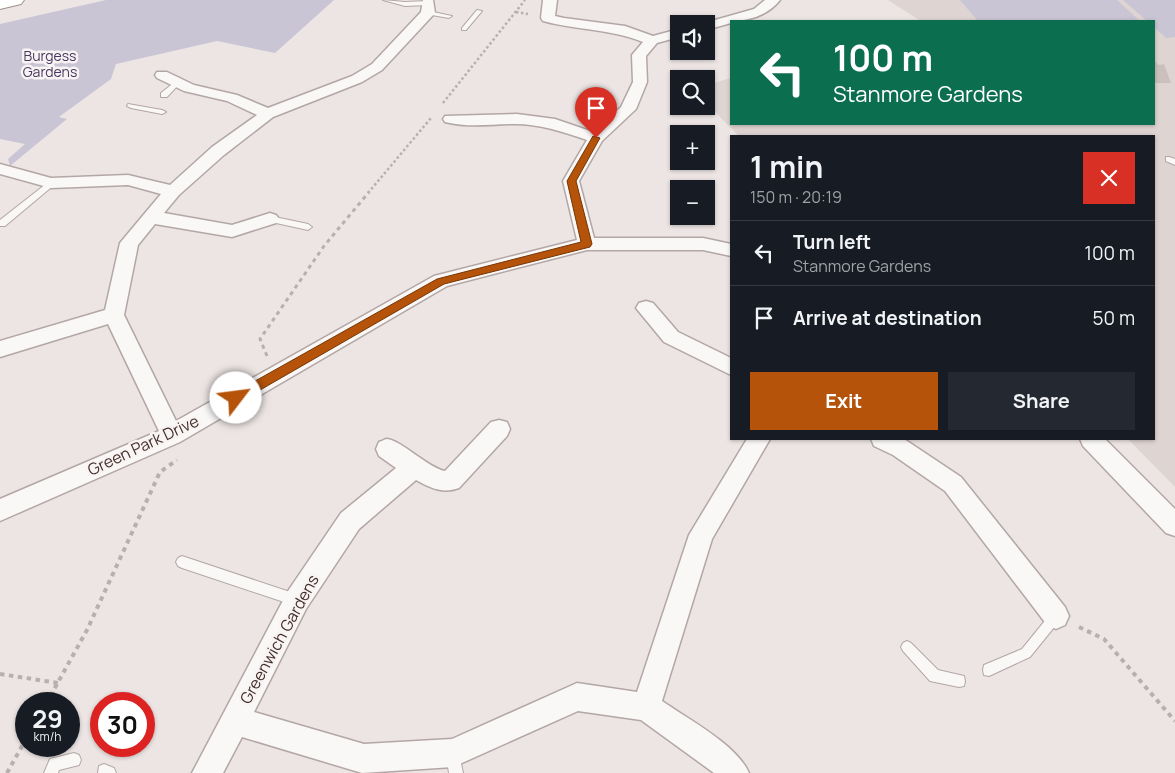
<!DOCTYPE html>
<meta charset="utf-8">
<style>
:root{--surface:#171b24;--page:#242831;--text:#f1f3f6;--muted:#9ea1a6;--line:#363941;--accent:#b45309}
body{margin:0;font-family:Manrope,sans-serif;background:var(--page);color:var(--text);height:100vh;display:flex;flex-direction:column;font-size:19px;white-space:nowrap}
*{box-sizing:border-box;margin:0}
p{font-size:16px;color:var(--muted)}
.icon{flex:none;width:28px;height:28px;fill:none;stroke:currentColor;stroke-width:2;stroke-linecap:round;stroke-linejoin:round}
.map{position:relative;flex:1;overflow:hidden}
.sheet{position:absolute;left:730px;top:135px;width:425px;height:305px;display:flex;flex-direction:column;background:var(--surface);border-radius:0px;box-shadow:0 1px 4px #0004}
.sheet>*{flex:none}
.hud{position:absolute;left:730px;top:20px;width:425px;height:105px;border-radius:0px;box-shadow:0 1px 4px #0004;background:#0b6e4f;color:#fff;overflow:hidden}
.controls{position:absolute;left:670px;top:15px;display:grid;gap:10px}
.controls a{display:grid;place-items:center;width:45px;height:45px;border-radius:0px;background:var(--surface);box-shadow:0 1px 4px #0004;font-size:25px}
.speed{position:absolute;left:15px;top:692px;display:flex;gap:10px;font-size:25px;font-weight:700;text-align:center}
.speed>*{display:grid;place-content:center;width:65px;height:65px;border-radius:50%;background:var(--surface);box-shadow:0 1px 4px #0004;line-height:1}
.speed small{font-size:12px;font-weight:400}
.speed .limit{border:8px solid #d22;background:#fff;color:#111}
.pin{position:absolute;display:grid;place-items:center;width:42px;height:42px;color:#fff;margin:-51px -21px;border-radius:50% 50% 50% 0;rotate:-45deg;box-shadow:0 0 5px #0007}
.pin .icon{rotate:45deg}
.me{position:absolute;width:55px;margin:-28px;rotate:60deg;stroke-linejoin:round;filter:drop-shadow(0 0 4px #0008)}
.turn{display:flex;align-items:center;gap:18px;height:105px;padding:0 20px;font-size:22px}
.turn .icon{width:65px;height:65px;stroke-width:2.5}
.turn b{display:block;font-size:35px;line-height:42px}
.round{display:grid;place-items:center;flex:none;width:52px;height:52px;border-radius:0px;background:var(--page)}
.head{display:flex;align-items:center;justify-content:space-between;height:85px;padding:0 20px}
h1{font-size:30px;font-weight:700;line-height:38px}
.cta{display:flex;gap:10px;margin-top:auto;padding:10px 20px}
.cta a{flex:1;height:58px;border-radius:0px;background:var(--accent);color:#fff;font-size:20px;font-weight:700;line-height:58px;text-align:center}
.cta a+a{background:var(--page);color:var(--text)}
ul{padding:0;list-style:none}
li{display:flex;align-items:center;gap:15px;height:65px;padding:0 20px;border-top:1px solid var(--line)}
li div{flex:1}
li b{display:block;font-size:19px}
li em{font-style:normal}
.map>svg:first-child{display:block}
</style>
<div class="map">
<svg width="1175" height="773" viewBox="0 0 1175 773">
<rect width="100%" height="100%" fill="#ece5e4"/>
<path fill="#ded4d2" d="M888,0h287v487l-47,-48h26v-303h-415l-33,-33v-18l25,-7v46h423v-103h-236l1,-1z"/>
<path fill="#cac5d5" d="M106,0h228l-59,53 -58,-12 -101,23 -5,15 -52,38 8,2 -57,47 -2,-7 17,-15 -25,-5v-115z
M960,0h157l23,21h-162z
M1123,0h52v37l-9,1 -12,-11v-6h-7z"/>
<path fill="#ccc0be" d="M1154,60l5,5 5,-1 7,19h-17z"/>
<g fill="none" stroke-linecap="round" stroke-linejoin="round">
<g stroke="#b3a7a5" stroke-width="2">
<path id="lane" d="M383,0l22,2 23,-1 3,2 -3,2 -23,1z
M477,10l5,1 -16,19h-4v-2z
M428,11l24,5 -3,2 -23,-4 -1,-1z
M176,81l5,1 -14,15h-6v-4z
M128,104l34,6 4,2 -4,2 -31,-6 -4,-2z
M1166,157h3l6,2v6l-9,-4z
M51,180l4,3 -1,2 -49,41h-5v-6z
M270,216l38,8 4,3 -4,3 -41,-9v-4z
M182,556l114,38 4,2 2,4 -2,4 -4,2 -114,-38 -4,-2 -2,-4 2,-4z
M1056,610l4,2 2,4 -2,4 -30,37 -41,19 -5,-1 -1,-5 1,-5 38,-16 30,-37z
M907,641l4,2 27,27 26,6 1,5 -1,5 -5,1 -29,-6 -27,-30 -2,-4 2,-4z
M453,747l5,2 5,24h-14l-3,-19 2,-5z
M74,753l5,2 2,5 -2,5 -20,5 -1,3h-14l6,-14z
M104,764l10,4 2,5h-18l1,-7z"/>
</g>
<g stroke="#b3a7a5" stroke-width="3">
<path id="street" d="M423,0h10l2,13 -53,57 -20,12 -89,35 -49,38 -45,40 -15,18 68,12 38,-12 6,2 3,4 -3,4 -44,14 -77,-13 -17,21 -14,70 52,106 258,-145 143,-36 -14,-59 24,-41c-23,-8 -47,-16 -72,-16 -23,0 -47,4 -70,-2l-2,-3 2,-3 72,-2 38,5 38,13 28,-25 12,-25 -1,-27 11,-13c-32,-13 -67,-12 -100,-21l-2,-3 2,-18h14l-2,16 9,2 61,8 28,10 26,-7v8l-22,6 -11,13 1,26 -11,27 -34,32 -23,40 15,57h109l28,6v12l-28,-6h-116l-140,36 -267,156 -180,79v-22l159,-68 -51,-107 -108,33v-16l105,-31 15,-67 41,-49 -33,-9 -77,3 -51,-14v-10l51,14 77,-3 42,10 42,-38 45,-32 -30,-14 -43,-10 -27,-13 -2,-3 2,-3h10l27,13 43,10 31,13 84,-32 20,-12 49,-52z
M765,0h15c-12,15 -30,21 -49,21v2l-25,7v-6h-5l53,-15z
M646,301l7,2 25,29 53,26v17l-67,-33 -28,-34 3,-5z
M499,420l8,2 3,7 -3,7 -48,52c-16,6 -29,0 -43,-8l-57,49 -53,80 -52,103 110,32 88,-5 125,-56 60,9 52,-157 58,-96h23l-58,100 -50,162c26,18 75,44 87,72h-35l-73,-53 -63,-9 -125,56 -91,6 -120,-36 -19,36h-31l96,-182 53,-78 55,-45 -17,-12 -3,-7 3,-7c3,-1 5,-2 7,-3 14,0 42,29 59,32l46,-49z
M871,439h33l57,38 104,130 4,9 -4,9 -9,4 -9,-4 -102,-134 -52,-36 -19,-9z
M1080,439h25l70,70v27l-9,-3 -83,-87z"/>
</g>
<g stroke="#a28f8b" stroke-width="2">
<path id="highway" d="M0,0h24l-3,4 -21,5z"/>
</g>
<path stroke="#b8afae" stroke-width="2.5" stroke-dasharray="2.5 2.5" stroke-linecap="butt" d="M516,12l12,2
M443,103l82,-103
M368,193l63,-75"/>
<path stroke="#b8afae" stroke-width="3" stroke-dasharray="4 4" stroke-linecap="butt" d="M267,356l-7,-17 64,-93 45,-54"/>
<path stroke="#b8afae" stroke-width="4" stroke-dasharray="4.5 4.5" stroke-linecap="butt" d="M1079,627l25,12 71,82
M0,674l58,9
M46,704l41,-74 73,-158 17,-12
M7,773l19,-34"/>
<use href="#lane" fill="#faf7f7" fill-rule="evenodd"/>
<use href="#street" fill="#faf7f7" fill-rule="evenodd"/>
<use href="#highway" fill="#fff" fill-rule="evenodd"/>
</g>
<path fill="#b45309" stroke="#753606" d="M593,136l7,2 -24,43 16,63 -2,3 -146,37 -203,117h-9l-1,-3 1,-4 205,-115 144,-37 -14,-61z"/>
<g text-anchor="middle" dominant-baseline="central" stroke-width="5" stroke-linejoin="round" paint-order="stroke">
<g font-size="14" fill="#473960" stroke="#f9f4f4">
<text x="50" y="55">Burgess<tspan x="50" dy="16">Gardens</tspan></text>
</g>
<g font-size="16" fill="#44302b" stroke="#f9f4f4">
<text transform="translate(143 445) rotate(-25)">Green Park Drive</text>
<text transform="translate(279 639) rotate(-61)">Greenwich Gardens</text>
</g>
</g>
</svg>
<div class="controls">
<a><svg class="icon" aria-label="sound" viewBox="0 0 24 24"><path d="M4 9h4l5-4v14l-5-4H4zM17 9q2 3 0 6"/></svg></a>
<a><svg class="icon" aria-label="search" viewBox="0 0 24 24"><circle cx="10" cy="10" r="6"/><path d="M15 15l6 6"/></svg></a>
<a>+</a>
<a>−</a>
</div>
<div class="speed"><div>29<small>km/h</small></div><div class="limit">30</div></div>
<div class="pin" style="left:596px;top:138px;background:#d93025"><svg class="icon" aria-label="arrive" viewBox="0 0 24 24"><path d="M6 21V4h12l-3 4 3 4H6"/></svg></div>
<svg class="me" style="left:236px;top:398px" viewBox="-20 -20 40 40"><circle r="19" fill="#fff"/><path d="M0-13L10 11 0 6-10 11z" fill="#b45309"/></svg>
<div class="hud">
<div class="turn"><svg class="icon" aria-label="left" viewBox="0 0 24 24"><path d="M17 20v-9H6M10 6l-5 5 5 5"/></svg><div><b>100 m</b>Stanmore Gardens</div></div>
</div>
<section class="sheet">
<div class="head"><div><h1>1 min</h1><p>150 m · 20:19</p></div><a class="round" style="background:#d93025;color:#fff"><svg class="icon" aria-label="close" viewBox="0 0 24 24"><path d="M6 6l12 12M18 6L6 18"/></svg></a></div>
<ul>
<li><svg class="icon" aria-label="left" viewBox="0 0 24 24"><path d="M17 20v-9H6M10 6l-5 5 5 5"/></svg><div><b>Turn left</b><p>Stanmore Gardens</p></div><em>100 m</em></li>
<li><svg class="icon" aria-label="arrive" viewBox="0 0 24 24"><path d="M6 21V4h12l-3 4 3 4H6"/></svg><div><b>Arrive at destination</b></div><em>50 m</em></li>
</ul>
<div class="cta"><a>Exit</a><a>Share</a></div>
</section>
</div>
